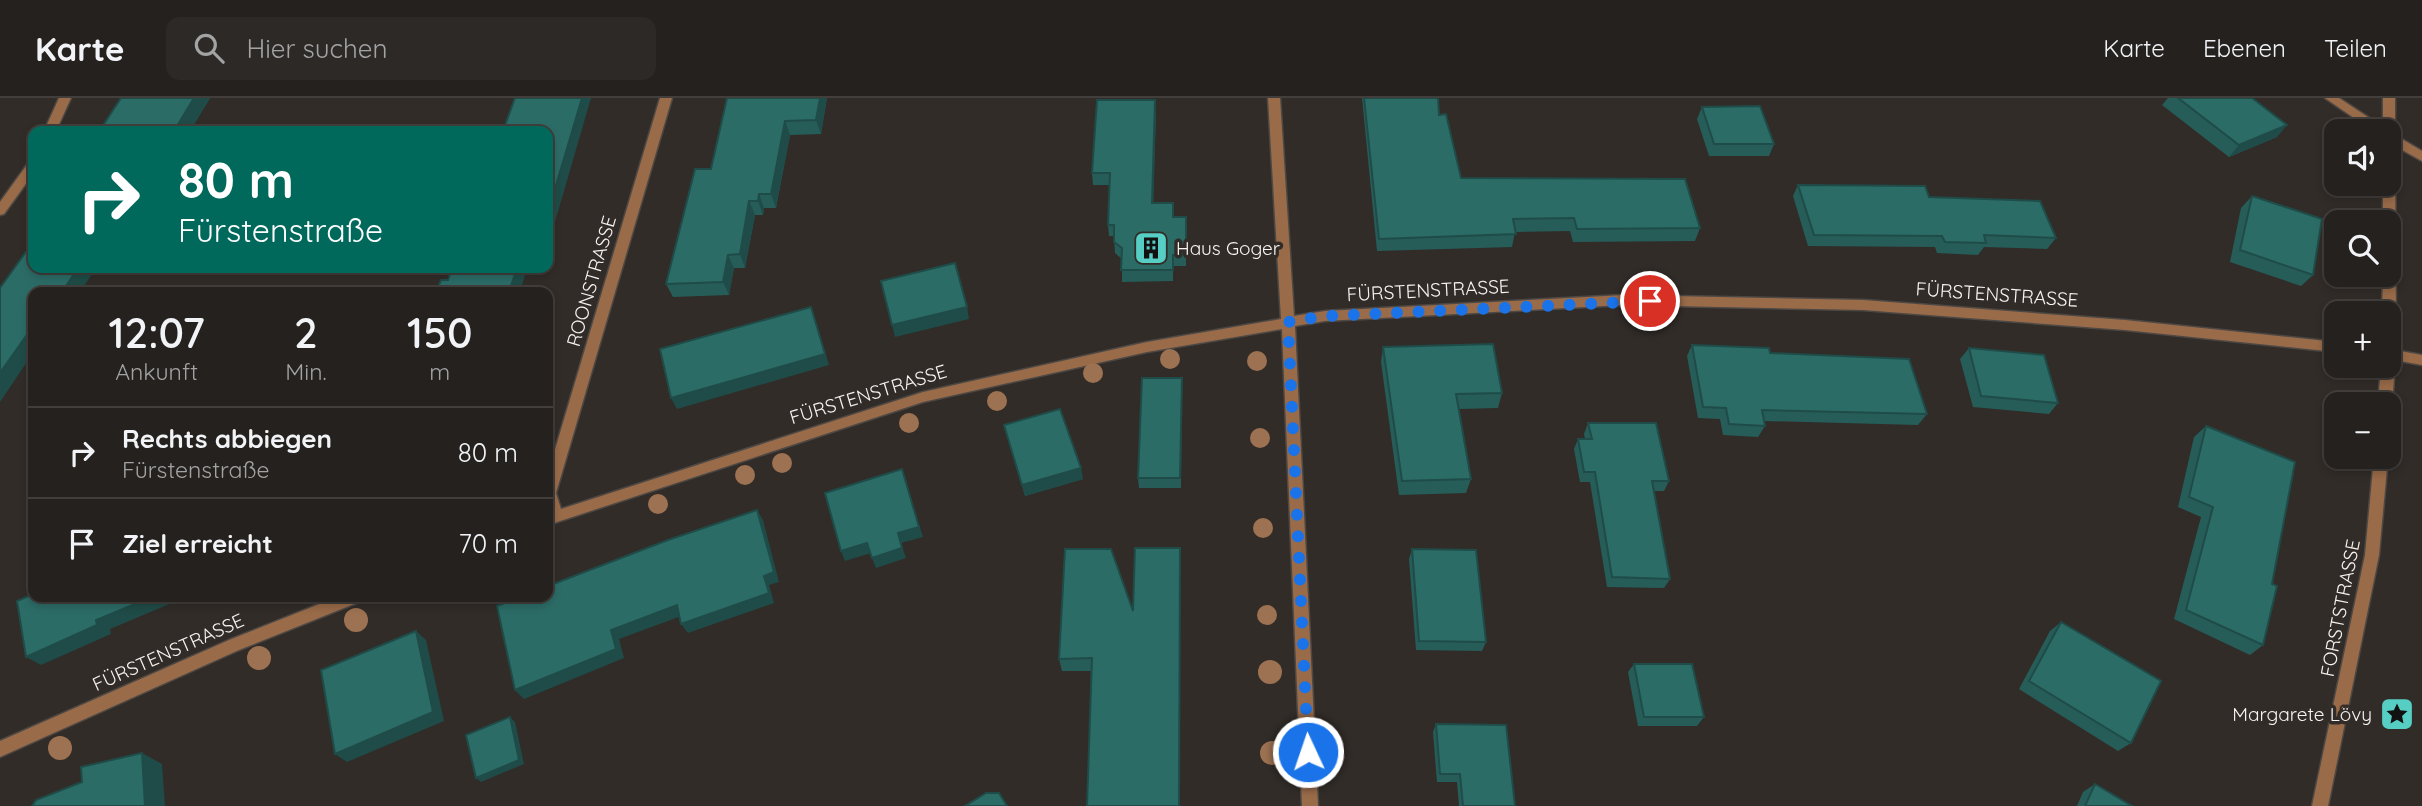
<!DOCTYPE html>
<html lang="de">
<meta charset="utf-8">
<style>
:root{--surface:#25211e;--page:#2d2927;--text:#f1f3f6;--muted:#a3a3a4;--line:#423e3c}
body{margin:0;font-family:Quicksand,sans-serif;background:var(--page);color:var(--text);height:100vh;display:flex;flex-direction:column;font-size:26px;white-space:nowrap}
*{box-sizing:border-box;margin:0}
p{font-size:23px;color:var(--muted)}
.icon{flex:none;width:38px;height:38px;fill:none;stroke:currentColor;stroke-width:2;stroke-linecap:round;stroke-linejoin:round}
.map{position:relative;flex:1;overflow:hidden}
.drawer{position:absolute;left:28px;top:189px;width:525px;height:315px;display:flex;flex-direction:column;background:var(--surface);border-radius:14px;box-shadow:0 4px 10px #0003,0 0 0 2px var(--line)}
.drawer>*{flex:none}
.banner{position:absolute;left:28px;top:28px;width:525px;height:147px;border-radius:14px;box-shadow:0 4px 10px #0003,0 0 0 2px var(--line);background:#00695c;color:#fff;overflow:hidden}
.controls{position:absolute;left:2324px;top:21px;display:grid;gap:14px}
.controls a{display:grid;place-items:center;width:77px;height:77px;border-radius:14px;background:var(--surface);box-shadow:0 4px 10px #0003,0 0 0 2px var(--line);font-size:35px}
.pin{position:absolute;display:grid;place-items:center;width:60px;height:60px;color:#fff;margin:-30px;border:4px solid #fff;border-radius:50%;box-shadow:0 2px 7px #0007}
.me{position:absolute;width:77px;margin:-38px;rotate:357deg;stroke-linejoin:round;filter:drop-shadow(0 0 5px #0008)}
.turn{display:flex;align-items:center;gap:24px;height:147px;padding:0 35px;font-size:32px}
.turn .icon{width:91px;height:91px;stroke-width:2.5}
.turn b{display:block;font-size:49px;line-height:60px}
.eta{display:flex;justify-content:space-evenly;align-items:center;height:119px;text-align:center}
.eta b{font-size:42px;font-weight:600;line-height:49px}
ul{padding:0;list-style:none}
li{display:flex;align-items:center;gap:21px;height:91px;padding:0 35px;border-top:2px solid var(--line)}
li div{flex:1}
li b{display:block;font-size:26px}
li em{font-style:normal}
header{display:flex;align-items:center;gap:42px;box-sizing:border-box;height:98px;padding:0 35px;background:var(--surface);border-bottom:2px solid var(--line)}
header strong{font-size:33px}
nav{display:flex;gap:38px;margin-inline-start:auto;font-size:24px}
.search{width:490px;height:63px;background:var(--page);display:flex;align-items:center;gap:18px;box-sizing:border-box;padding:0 24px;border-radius:14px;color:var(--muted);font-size:26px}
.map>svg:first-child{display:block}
</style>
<header>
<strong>Karte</strong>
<div class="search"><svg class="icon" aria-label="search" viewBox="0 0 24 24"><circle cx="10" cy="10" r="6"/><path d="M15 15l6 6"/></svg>Hier suchen</div>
<nav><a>Karte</a><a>Ebenen</a><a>Teilen</a></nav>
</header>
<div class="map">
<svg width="2422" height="708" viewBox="0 0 2422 708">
<rect width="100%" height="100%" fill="#312c28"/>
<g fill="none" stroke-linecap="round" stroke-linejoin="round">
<g stroke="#4d4844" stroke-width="3">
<path id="street" d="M59,0h12l-15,33h-12z
M660,0h12l-116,395 5,16 362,-117 224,-50 134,-23 -13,-221h12l14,218 31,-5 299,-16 239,5 262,20 211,22v10l-211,-22 -262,-20 -239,-5 -299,16 -30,5 23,480h-16l-20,-477 -135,23 -224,50 -375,123v-52z
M2325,0h14l44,29v-29h12v37l27,16v10l-27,-15 1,188 -7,5v-26h-7l1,-38h6v-53h-6v-38h6v-53h-16z
M33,63v13l-29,40 -4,1v-13l29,-40z
M2389,251l33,6v10l-33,-6z
M2389,263l6,5 -3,38 -3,4v-4h-11l3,-38h8z
M2374,359h14l-9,98 -51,251h-16l53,-251z
M337,499h25l-3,5 -120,48 -239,107v-16l229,-101z"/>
</g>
<use href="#street" fill="#996b49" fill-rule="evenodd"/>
</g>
<g fill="#9d7252">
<circle cx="1170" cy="261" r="10"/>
<circle cx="1257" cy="263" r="10"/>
<circle cx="1093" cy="275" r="10"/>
<circle cx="997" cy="303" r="10"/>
<circle cx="909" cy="325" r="10"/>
<circle cx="1260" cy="340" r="10"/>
<circle cx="782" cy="365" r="10"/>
<circle cx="745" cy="377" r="10"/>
<circle cx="658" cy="406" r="10"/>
<circle cx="1263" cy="430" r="10"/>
<circle cx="1267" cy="517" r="10"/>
<circle cx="356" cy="522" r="12"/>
<circle cx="259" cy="560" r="12"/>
<circle cx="1270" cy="574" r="12"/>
<circle cx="60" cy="650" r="12"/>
<circle cx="1272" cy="655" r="12"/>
</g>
<path fill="#265d59" d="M121,0h89l-20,33h-84l-4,-4z
M727,0h100l-6,36 -31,1 -14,73h-12l-1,7h-8l-10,53h-11l-5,27 -56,2 -7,-13 45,-115z
M1362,0h76l1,17 22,63 239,50 -5,13 -122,1 -3,-11 -55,1 -3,15 -135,4z
M2168,0h84l25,39 -48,20 -67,-52z
M1702,9l72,37 -5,12h-60l-12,-37z
M1156,14l-3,91 20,14h13v49h-13v15l-51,1v-23l-7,-6 -1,-17h-5l-1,-11 1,-40h-16l-1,-12z
M1798,87l131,12 127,41 -9,11 -63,-2 -6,8 -41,-2 -2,-6 -127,-1 -15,-50z
M2252,98l61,79 -12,11 -71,-24 11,-54z
M1692,247l235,69 -9,11 -154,-4 1,5 -7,11 -35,-2 -3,-16 -22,-1 -11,-62z
M1383,249l119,46 -4,15 -39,1 12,70 -5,14 -67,2 -18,-133z
M1969,250l89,55 -9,11 -76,-7 -13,-48z
M1182,280l-1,110h-42l-1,-10z
M1588,325l81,58 -5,10h-10l16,88 -6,9 -57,-1 -17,-105h-10l-6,-33 4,-10h7l-1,-5z
M1004,327l79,54 -58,17z
M2206,328l66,158 -9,61 -13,10 -76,-36 27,-102 -23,-10 16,-70z
M1412,451l74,93 -4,9 -66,-1 -7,-91z
M1180,463v245h-93l4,-135h-29l-3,-12 74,-48z
M2061,524l70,121 -13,8 -99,-62 31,-58z
M1634,566l70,53 -7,9h-59l-10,-54z
M1436,626l79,82h-56l-2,-24h-20l-4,-50z
M2095,686l37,22h-55l6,-14z"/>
<path fill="#1f4c48" d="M194,0h16l-20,33h-16z
M582,0h9l-43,148v-34z
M820,0h7l-6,36 -5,-14z
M1155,2l1,12 -3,103 -1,-12z
M785,23l5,14 -14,73 -5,-14z
M2287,27l-10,12 -48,20 10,-12z
M759,96l5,14 -1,7 -5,-14z
M749,103l6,14 -10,53 -5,-14z
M728,157l6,13 -5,27 -6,-13z
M78,170h18l-16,24h-18z
M517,170h10l-7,24h-11z
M811,209l18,58 -152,44 -6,-11z
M967,209l2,12 -74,18 -3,-12z
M33,228v27l-33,49v-29z
M1081,370l2,11 -58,17 -3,-11z
M905,382l18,57 -22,6 5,15 -30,10 -4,-10 26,-25z
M757,412l6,10 16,62 -10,3 5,18 -86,30 -7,-9 83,-48z
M867,445l4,10 -26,8 -4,-10z
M152,499h34l-76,32 1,5 -70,31 -15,-8 70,-37z
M677,507l7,10 -65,24 5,19 -100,41 -9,-9 96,-60z
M416,533l10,9 18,81 -97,41 -12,-8z
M510,619l5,5 9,42 -43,18 -5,-4z
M142,655l20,11 3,42h-20z"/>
<path fill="#2c6c67" stroke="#1f4c48" stroke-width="2" d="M121,0h73l-20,33h-60l3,-4h-15z
M515,0h67l-34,114v-81h-45z
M727,0h93l-4,22 -31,1 -14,73h-12l-1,7h-9l-9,53 -12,1 -5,27 -57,2 29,-115h16z
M1364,0h74l1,17 7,-1 15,64 224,1 15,49 -123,1 -3,-11 -61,1 3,15 -137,5z
M2178,0h74l35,27 -48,20z
M1097,2h58l-3,103h21v14h13v37l-13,1v15h-52l1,-22 -8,-6v-17h-6l2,-52h-18z
M1760,8l14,38h-60l-12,-37z
M1798,87l127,1 4,11 111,4 16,37 -72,-3 2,8 -41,-1 -3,-6 -128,-1z
M2252,98l70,23 -9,56 -73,-25z
M33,144v26h45l-16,24h-29v34l-33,47v-85z
M955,165l12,44 -75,18 -11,-44z
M452,170h65l-8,24h-73l5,-12h7z
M811,209l14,47 -154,44 -11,-49z
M1493,246l9,49 -46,1 15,85 -69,2 -19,-134z
M1692,247l77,3 1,5 139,6 18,55 -165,-4 3,16 -36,-2 -3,-16 -23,-1z
M1969,250l75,7 14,48 -77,-7z
M1142,280h40l-2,100h-42z
M1060,311l21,59 -59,17 -18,-60z
M1588,325h68l13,58h-17l18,98 -58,-2 -17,-105h-11l-6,-33h14z
M2206,328l89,36 -23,122 5,2 -14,59 -77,-35 27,-103 -24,-10z
M902,371l17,58 -21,6 4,15 -30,10 -5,-15 -26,8 -16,-58z
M757,412l17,62 -10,4 5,17 -88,31 -4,-19 -66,25 5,19 -101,41 -18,-84 24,-9h27v-11l120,-46z
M1135,450h45l-1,258h-92l5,-148 -33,1 6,-110h46l22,62z
M1412,451l64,1 10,92 -67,-1z
M33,496v3h119l-56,23 1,5 -71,32 -9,-56z
M2061,524l100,59 -30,62 -102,-62z
M416,533l17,81 -98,42 -14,-84z
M1634,566h58l12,53h-60z
M510,619l9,43 -43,18 -10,-43z
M1436,626l70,1 9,81h-52l-3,-32h-20z
M142,655l3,53h-113l4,-6 46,-18 -1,-15z
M2095,686l37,22h-47z
M986,695h13l8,13h-42z"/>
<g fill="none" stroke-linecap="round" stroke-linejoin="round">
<path stroke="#1a73e8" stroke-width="12" stroke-dasharray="0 21.6" d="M1308,654l-20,-430 37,-6 325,-15"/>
</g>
<defs>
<g id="building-square" transform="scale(1.75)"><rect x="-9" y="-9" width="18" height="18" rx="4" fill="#56cec4" stroke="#312c28"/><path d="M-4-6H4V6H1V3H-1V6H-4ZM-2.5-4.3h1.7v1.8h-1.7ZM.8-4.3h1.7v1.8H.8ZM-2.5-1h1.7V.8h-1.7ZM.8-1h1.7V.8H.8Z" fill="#111"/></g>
<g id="sight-square" transform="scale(1.75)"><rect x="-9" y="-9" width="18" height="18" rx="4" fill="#56cec4" stroke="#312c28"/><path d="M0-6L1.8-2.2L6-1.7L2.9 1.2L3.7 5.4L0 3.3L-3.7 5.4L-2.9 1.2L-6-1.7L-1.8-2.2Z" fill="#111"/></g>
</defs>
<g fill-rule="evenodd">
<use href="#building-square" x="1151" y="150"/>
<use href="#sight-square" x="2397" y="616"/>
</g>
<g text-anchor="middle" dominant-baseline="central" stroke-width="7" stroke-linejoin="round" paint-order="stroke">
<g font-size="19" fill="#f7f3f1" stroke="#312c28" text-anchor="start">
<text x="1176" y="150">Haus Goger</text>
<text x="2372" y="616" text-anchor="end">Margarete Lövy</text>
</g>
<g font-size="19" fill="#f7f3f1" stroke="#312c28">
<text transform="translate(591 183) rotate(-74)">ROONSTRASSE</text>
<text transform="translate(1428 192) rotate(-3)">FÜRSTENSTRASSE</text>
<text transform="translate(1997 196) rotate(4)">FÜRSTENSTRASSE</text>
<text transform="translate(868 296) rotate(-17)">FÜRSTENSTRASSE</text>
<text transform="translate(2340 510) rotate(-79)">FORSTSTRASSE</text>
<text transform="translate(168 554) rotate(-24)">FÜRSTENSTRASSE</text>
</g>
</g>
</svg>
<div class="controls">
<a><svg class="icon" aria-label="sound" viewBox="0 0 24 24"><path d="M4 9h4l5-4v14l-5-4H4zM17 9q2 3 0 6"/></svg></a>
<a><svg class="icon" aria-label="search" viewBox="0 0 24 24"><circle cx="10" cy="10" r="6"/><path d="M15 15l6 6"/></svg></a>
<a>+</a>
<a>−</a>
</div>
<div class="pin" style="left:1650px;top:203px;background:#d93025"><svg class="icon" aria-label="arrive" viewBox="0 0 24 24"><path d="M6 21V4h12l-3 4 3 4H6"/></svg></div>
<svg class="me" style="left:1308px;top:654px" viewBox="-20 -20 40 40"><circle r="17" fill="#1a73e8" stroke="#fff" stroke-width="3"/><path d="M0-11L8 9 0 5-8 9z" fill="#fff"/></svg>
<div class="banner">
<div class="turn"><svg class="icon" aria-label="right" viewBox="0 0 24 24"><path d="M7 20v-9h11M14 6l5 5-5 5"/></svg><div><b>80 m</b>Fürstenstraße</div></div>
</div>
<section class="drawer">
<div class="eta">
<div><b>12:07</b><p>Ankunft</p></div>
<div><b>2</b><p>Min.</p></div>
<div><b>150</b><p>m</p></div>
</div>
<ul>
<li><svg class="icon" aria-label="right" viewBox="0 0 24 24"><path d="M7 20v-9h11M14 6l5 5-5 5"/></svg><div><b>Rechts abbiegen</b><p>Fürstenstraße</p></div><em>80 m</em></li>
<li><svg class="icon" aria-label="arrive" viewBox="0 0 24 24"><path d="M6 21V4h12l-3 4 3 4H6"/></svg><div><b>Ziel erreicht</b></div><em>70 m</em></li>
</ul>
</section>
</div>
